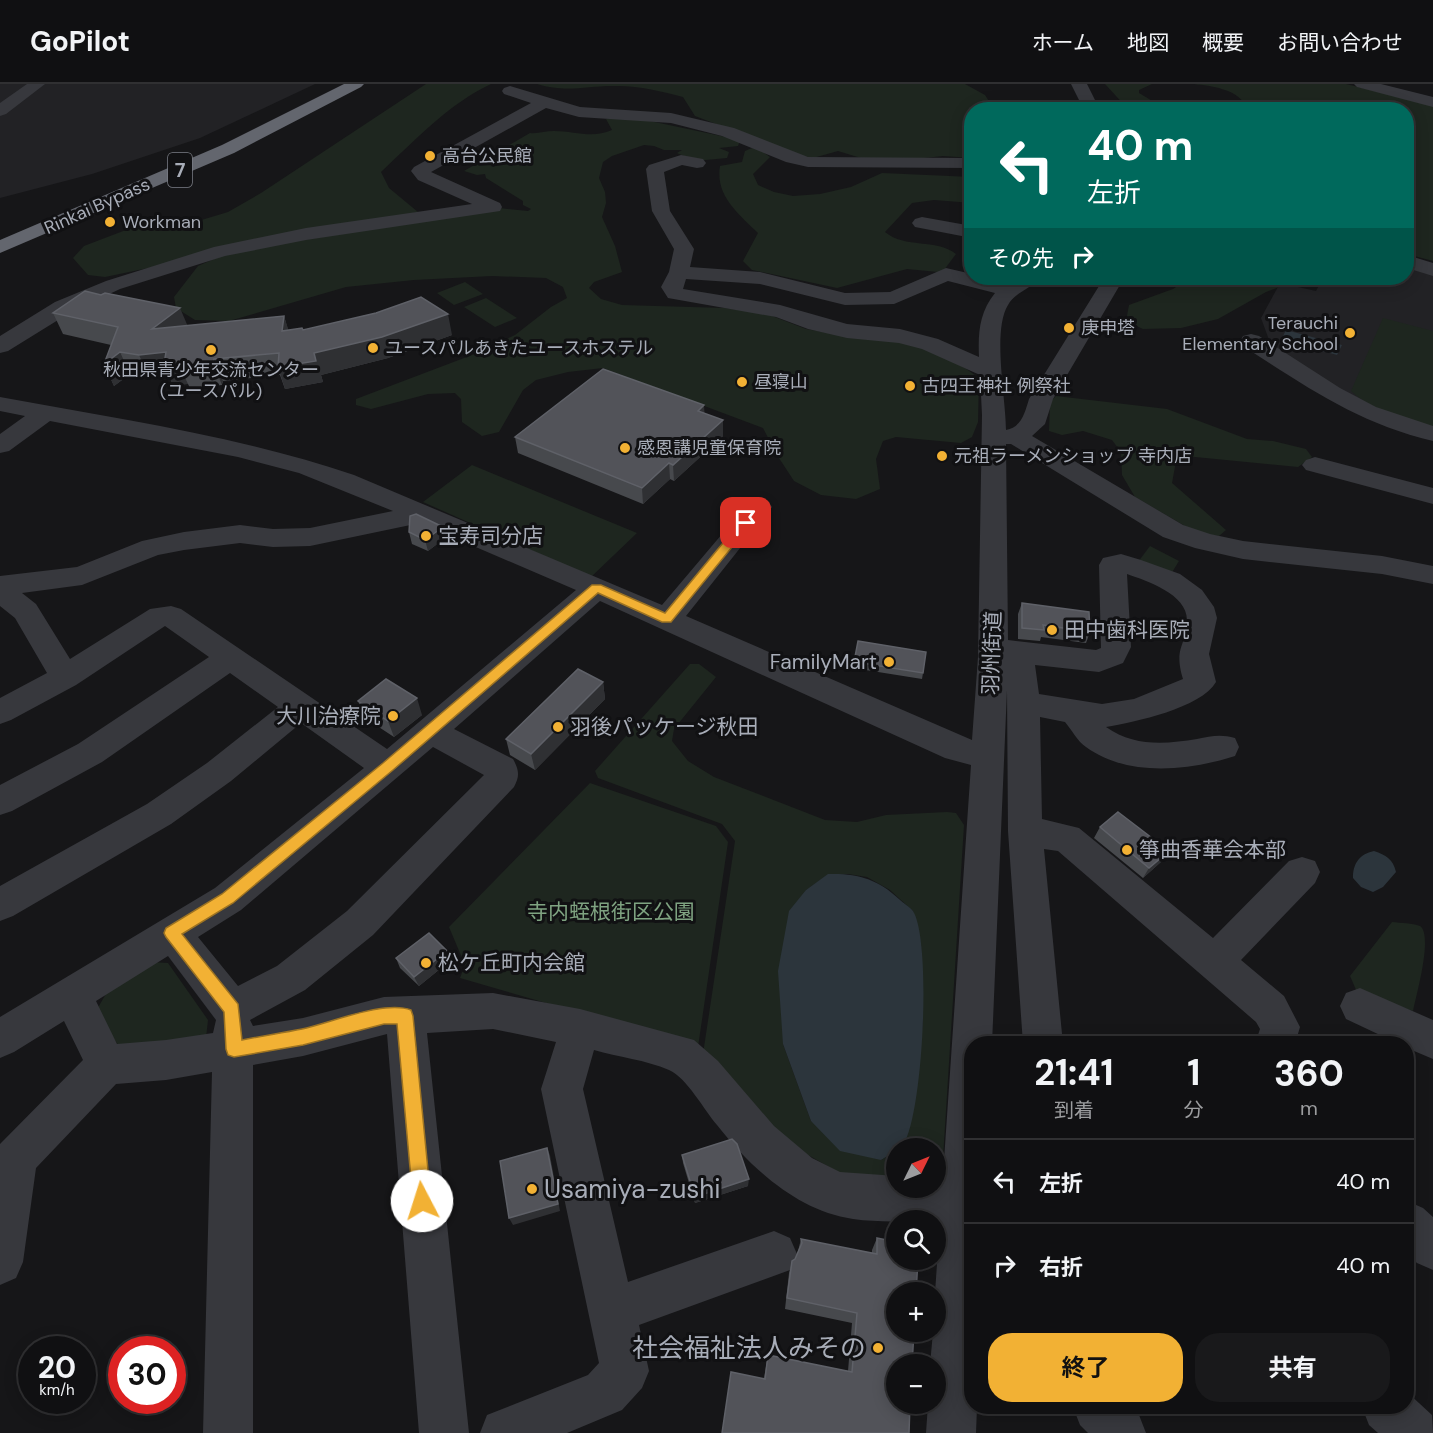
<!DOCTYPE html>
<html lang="ja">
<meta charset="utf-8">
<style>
:root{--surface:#101012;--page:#19191b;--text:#f1f3f6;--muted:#9c9d9f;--line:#303032;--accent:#f2b134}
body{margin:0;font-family:"DM Sans","Noto Sans JP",sans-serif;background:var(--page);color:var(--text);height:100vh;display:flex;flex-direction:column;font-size:22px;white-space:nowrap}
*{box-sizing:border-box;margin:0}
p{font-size:20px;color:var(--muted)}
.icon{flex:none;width:33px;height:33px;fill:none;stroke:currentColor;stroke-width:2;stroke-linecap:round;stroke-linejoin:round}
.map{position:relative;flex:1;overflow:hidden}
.panel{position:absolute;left:964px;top:952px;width:450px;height:378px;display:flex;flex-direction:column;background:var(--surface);border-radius:24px;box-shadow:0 3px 15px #0003,0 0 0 2px var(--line)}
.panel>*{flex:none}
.guide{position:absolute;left:964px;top:18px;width:450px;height:183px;border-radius:24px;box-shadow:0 3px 15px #0003,0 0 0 2px var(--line);background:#00695c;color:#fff;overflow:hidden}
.needle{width:39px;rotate:47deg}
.fabs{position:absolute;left:886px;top:1054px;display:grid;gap:12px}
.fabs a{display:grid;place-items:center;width:60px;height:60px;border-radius:50%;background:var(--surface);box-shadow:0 3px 15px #0003,0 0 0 2px var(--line);font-size:30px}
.speed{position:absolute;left:18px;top:1252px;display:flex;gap:12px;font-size:30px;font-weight:700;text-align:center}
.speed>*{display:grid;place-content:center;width:78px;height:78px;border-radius:50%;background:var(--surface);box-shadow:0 3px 15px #0003,0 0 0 2px var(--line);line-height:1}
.speed small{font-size:15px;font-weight:400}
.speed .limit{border:9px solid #d22;background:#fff;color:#111}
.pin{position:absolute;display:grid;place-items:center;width:51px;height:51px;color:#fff;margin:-26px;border-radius:12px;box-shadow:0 3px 9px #0006}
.me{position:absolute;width:66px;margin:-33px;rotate:355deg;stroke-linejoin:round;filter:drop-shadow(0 0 4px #0008)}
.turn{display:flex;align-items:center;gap:21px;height:126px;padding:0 24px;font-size:27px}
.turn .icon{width:78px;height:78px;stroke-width:2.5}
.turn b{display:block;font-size:42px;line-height:51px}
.then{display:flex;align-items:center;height:57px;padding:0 24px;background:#0003;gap:12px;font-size:22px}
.eta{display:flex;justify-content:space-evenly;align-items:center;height:102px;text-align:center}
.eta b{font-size:36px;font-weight:700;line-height:42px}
.cta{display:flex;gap:12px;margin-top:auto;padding:12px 24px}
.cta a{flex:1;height:69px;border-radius:24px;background:var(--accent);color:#111;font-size:24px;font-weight:700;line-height:69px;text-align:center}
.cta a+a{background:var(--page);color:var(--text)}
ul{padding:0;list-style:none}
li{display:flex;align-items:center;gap:18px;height:84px;padding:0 24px;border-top:2px solid var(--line)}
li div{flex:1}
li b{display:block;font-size:22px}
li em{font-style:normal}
header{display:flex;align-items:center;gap:36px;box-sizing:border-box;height:84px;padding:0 30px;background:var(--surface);border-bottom:2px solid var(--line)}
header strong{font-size:28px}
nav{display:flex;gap:33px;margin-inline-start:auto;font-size:21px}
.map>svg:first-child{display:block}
</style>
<header>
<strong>GoPilot</strong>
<nav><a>ホーム</a><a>地図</a><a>概要</a><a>お問い合わせ</a></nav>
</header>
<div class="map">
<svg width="1433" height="1349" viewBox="0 0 1433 1349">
<rect width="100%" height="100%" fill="#161618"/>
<path fill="#222225" d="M0,0h315l-115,54 -108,36 -92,24z
M1407,181l26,9v156l-93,-39 -68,-43 -11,-30 19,-35 36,8 7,-13h84z"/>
<path fill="#1e261f" d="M426,0h65c-40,18 -78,58 -110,88l8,16 29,24 -313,65 -17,-2 -15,-17 11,-12 55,-21 19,-2 27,2 43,-13 33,-19z
M537,0h428l20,11 9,14 -22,1v48l-29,-2 -47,5 -32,-2 -26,-8 -25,7 -15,-3 -103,-39 -12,-19c-22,-6 -47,-12 -70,-11 -29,0 -46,7 -76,-2z
M1105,0h47l-13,6v3l20,12 22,4 17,-3 29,3h-99z
M1194,0h152l87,21v156l-26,-7v-144l-172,-1 10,-5c-10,-15 -33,-18 -51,-20z
M617,33l28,3 95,20 -2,6 -19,2 10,4 -2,6 -32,3 -18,-8 5,-3h-18l-10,-4 -10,-1 -32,11 -9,6 -4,16 6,14 1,11 -4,14 13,29 7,26 -28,10 -5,6 12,11 21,6 103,3 42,6 39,15 33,6 61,5 31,10 34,18 14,10 -1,44 -6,15 -11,6 -65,-6 -13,4 -7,18 4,30 -24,10 -35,-4 -27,-14 -17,-26 -14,-27 -160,-60 -35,4 -32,8 -13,10 -24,42 -17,4 -20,-14 -1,-23 -6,-6 -27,1 -57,15 -15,-4v-6l116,-44 43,-20 36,-28 16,-9 -4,-11 -17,-9 -54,-2 -78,4 -68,7 -117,34 -34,-1 -19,-12 -2,-11 24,-31 32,-14 269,-44 29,3 3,-2 -8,-4v-4l-37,-23 -1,-4 -8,1 -13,-4 66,-38c8,1 15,-2 24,-2 21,0 38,8 58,-1l-6,-11z
M752,64l8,2 10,7 -17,17 5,11 16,7 19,4 27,-2 31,-7 31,-14 90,4v26l-38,-3 -22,3 -27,29c20,17 51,6 71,22l-12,16 -6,2 -31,-3 -70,19 -85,-18 -9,-9 15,-28c-19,-19 -43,-37 -38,-67l22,-4 3,-11z
M1190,194h113l-37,14 -48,27 -37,9 -38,1 -17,-8 3,-16 44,-16z
M465,198l18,12 -29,11 -17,-12z
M486,214l31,20 -22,9 -31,-20z
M1383,234l50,13v98c-26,-11 -61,-18 -82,-38z
M1056,312l111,13 80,30 26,2 33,8 6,8 -14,10 -113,-11 -9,5 -4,22 54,47 -7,6 -22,-3 -62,-36 -13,-22 -1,-23 -9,-12 -29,-9 -21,4 -13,-4 1,-29z
M472,381l165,68 -46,44 -168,-75z
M1150,462l29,15 -8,13 -33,-12z
M690,580h9l17,13 -42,52 -2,12 16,20 26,16 111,43 32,2 29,-7 61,-3 9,1 8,12 -21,333 -7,10v-19h-38l4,-3 16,-80 5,-45 -2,-77 -8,-33 -23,-21 -23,-13 -19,-3 -20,1 -22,15 -23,154 28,77 70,39 16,-10v32l-50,-5 -46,-26 -54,-46 -44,-51 32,-213 -13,-17 -124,-46 -3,-7z
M590,699l126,43 12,16 -30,205 -238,-69 5,-13 -16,-38z
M1392,838c9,1 20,1 28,4 13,9 -3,66 -7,85l-56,-19 -7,-16z
M149,878l19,1 40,57 -2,18 -86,10 -24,-37 14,-24z"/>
<path fill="#2c353c" d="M1286,246l56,15 -5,10 -56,-15z
M1374,767c12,4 19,8 22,21l-13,15 -10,5 -12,-5 -8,-9c0,-14 6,-24 21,-27z
M828,790c29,-1 50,5 71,25 4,4 11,8 14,12 19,30 10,205 -10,234 -4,6 -16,11 -22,15l-41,-9 -29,-30 -28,-77 -5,-73 11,-60 17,-21z"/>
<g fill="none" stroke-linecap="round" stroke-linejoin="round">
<path fill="#37383d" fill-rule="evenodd" d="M27,0h18l-39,30 -6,2v-13z
M1071,0h16l13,26h-16z
M1354,0h27l52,13v10l-76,-20z
M510,2l70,21 91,6 63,15 74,29 164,1v10l-164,-1 -22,-5 -64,-26 -51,-13 -92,-6 -33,-9 -115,64 69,31 2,4 -2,4 -194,29 -81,16 -105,33 -49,23 -63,39 -8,2v-17l55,-34 51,-21 108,-34 92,-19 166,-24 -54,-24 -7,-9 3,-4 117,-64 -27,-9 -2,-3 2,-3z
M681,71l22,4 3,4 -3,4 -6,1 -15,-3 -18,7 6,39 24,38 -4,18 70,5 85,21 45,-1 56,-24 26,6v4h12l21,5 9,-5h24c-6,11 -23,14 -30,27 -16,26 -2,93 -2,125 16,-3 19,-18 23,-31l75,-121h20l-71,121 -8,25 -13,12 151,89 27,9 33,7 139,15 51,10v18l-51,-10 -139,-15 -48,-11 -32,-11 -152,-93h-5l2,196 88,10 5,-2 -2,-83 4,-7 18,-4 20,6 39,14 22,16 12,17 3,11 -8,36 7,28c-15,26 -81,40 -110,45 28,20 60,17 91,12 14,-3 24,-5 38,-1l4,9 -4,9c-47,15 -108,21 -149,-9 -9,-6 -14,-17 -21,-25l-25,-5 2,102 37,9 134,110 76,-77 13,-4 13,4 5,11 -5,11 -74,77 43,36 16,31 -5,17h-40l5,-15 -4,-7 -198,-171 -14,-2 19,195h-40l-15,-213 -1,-141 -15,354h-20v363h5l-1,26h-50l2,-29h8v-39h-6l3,-33h3l-1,-39 5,-73c-29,1 -58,3 -87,-1 -56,-8 -102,-51 -136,-94 -13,-15 -30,-47 -48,-55 -23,-10 -51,-13 -75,-20l-11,39 45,193 146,-51 16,7 7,16 -7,16 -151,55 10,46 -7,17 -20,22 -55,23h-87l7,-18 101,-40 11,-12 -58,-274 15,-47 -63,-13 -66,4 42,400h-50l-32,-399 -84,22 -50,9v368h-50l9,-361 -46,8 -50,4 -80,84 -13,94 -7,16 -16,7v-141l83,-84 -19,-39 -50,31 -14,6v-41l215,-129 149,-120 -63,-45 -70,58 -60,43 -158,92 -13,5v-35l147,-82 60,-41 71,-56 -48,-34 -128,89 -90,49 -12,4v-30l78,-41 131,-87 -44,-31 -89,59 -65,35 -11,4v-26l47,-25 -32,-55 -15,-12v-30l77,-9 65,-26 42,-9 56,-7 33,4 37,-1 83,-17 -94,-38 -61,-16 -188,-36 -41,30 -9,2v-19l25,-18 -25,-5v-14c118,22 240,39 354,78l308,130 88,-104 9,-2 9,2 4,6 -4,6 -82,103 286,124 6,-83 4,-242 -2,-40 -58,-26 -23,-6 -52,-5 -39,-9 -32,-12 -108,-19 -7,-11 8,-15 5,-23 -22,-38 -6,-42 3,-4zM686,195l74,5 85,21 49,-1 54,-23 47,12c-16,20 -17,40 -16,64l-41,-18 -38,-10 -53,-5 -67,-19 -97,-16zM420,439l156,67 -189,159 -206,-140 -10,-3 -21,3 -80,50 -34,-55 -14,-11 60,-8 76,-30 26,-5 56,-7 33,4 37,-1zM1127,490c20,7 60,20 60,46 0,26 -14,26 -4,59l-49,20 -32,5 -63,-10 -4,-29 64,7 24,-9 8,-16zM600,517l345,157 26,7 -28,410h-7v13h-39v-12l-57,-4 -28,-14 -38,-32 -56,-65 -24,-21 -114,-31 -87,-16 -109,4 -81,21 -50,8 -3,-6 55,-30 68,-55 141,-148c6,-11 5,-17 -1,-28l-59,-30zM433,663l51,28 -137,136 -70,55 -39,20 -40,-49 43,-27zM168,872l48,64 -3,13 -47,7 -49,4 -21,-43z
M922,133l50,9v12l-57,-11 -3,-4 3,-4z
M1407,171l26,8v13l-26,-8z
M1251,250l8,2 81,52 36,19 57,19v15c-75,-18 -126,-54 -190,-95l-3,-5 3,-5z
M1315,373l118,31v16l-127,-34 -4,-5 4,-5z
M1360,904l73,32v39l-26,-11v-4h-8l-53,-25 -6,-13 6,-13z
M1407,1117l16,7 10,9v53l-16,-7 -10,-9z
M1407,1308l25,23 1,18h-55l-9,-8 -7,-18h45z
M1073,1323h58l8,8 7,18h-58l-8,-8z"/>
<path fill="#63666e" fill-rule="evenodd" d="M344,0h20l-3,3 -127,66 -234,100v-13l222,-95z"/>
</g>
<path fill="#47494d" d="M101,211l86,31 97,-10 4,14 164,5 -64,23 -67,17 2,7 -38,7 -5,-14 -57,6 -1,4 -32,3 -2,-4 -15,1 -5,-11 -19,2 -19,-2 -16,12 -10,-22 7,-19 -48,-11 -10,-21z
M704,329l19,23 -49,45 -4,-2 -27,25 -125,-51 -3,-16z
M409,448l36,6 -17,13 -16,-7z
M1022,519l68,29 -4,11 -45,-6 -1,4 -22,-2v-25z
M858,557l65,32 -1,6 -69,-11z
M603,598l2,17 -70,71 -25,-15 -4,-16z
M358,617l64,14 -28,22 -29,-19z
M1100,743l69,24 -7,10 -19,17 -49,-40z
M447,867l4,9 -32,26 -19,-18 -4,-10z
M682,1071l66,31 -53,17 -12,-40z
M877,1154l20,166 -133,-26 4,-23 80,16 4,-48 -67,-14 4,-36 3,-12 3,-2 3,-8 3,-12 71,14v-3z"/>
<path fill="#2f3033" d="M180,224l9,21h-37z
M448,230l4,21 -64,23 -67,17 2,7 -38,7 -7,-22 36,-14z
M284,232l7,22 -9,-7z
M120,268l10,22 -16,12 -10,-22z
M166,268l15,10 -1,5 8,17 -15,1 -5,-11 -19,2 -10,-21z
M214,275l9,22 -1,4 -9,-22z
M704,321l1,16 -7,-10z
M723,336v16l-49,45 -1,-16z
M669,379l1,16 -27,25 -1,-16z
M443,443l2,11 -17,13 -3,-11z
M603,598l2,17 -70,71 -4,-16z
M417,614l5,17 -28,22 -6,-16z
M1169,767l-7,10 -19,17 6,-10z
M447,867l4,9 -32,26 -5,-9z
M547,1064l3,7 10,56 -47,14 -4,-7z
M749,1095l-1,7 -53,17v-6z"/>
<path fill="#525359" stroke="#5f6168" stroke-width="1.5" d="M85,207l16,4 4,-2 75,15 -28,21 132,-13 -2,15 20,-3 1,2 73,-17 45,-16 27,17 -66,23 -68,16 2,8 -38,6 1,-14 -65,6 -1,4 -33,4 1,-5 -17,2 2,-12 -27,3 -19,-3 -16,12 14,-37 -65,-14z
M603,285l101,36 -6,6 25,9 -50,45 -4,-2 -27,25 -127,-51z
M416,430l27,13 -18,13 -16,-8 1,-16z
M1022,519l67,9 1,20 -47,-7 1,5 -22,-2z
M858,557l68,11 -3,21 -69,-11z
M578,585l25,13 -72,72 -25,-15z
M386,595l31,19 -29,23 -30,-20z
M1118,728l51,39 -20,17 -49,-41z
M429,849l18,18 -33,26 -18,-19z
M732,1055l5,5 12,35 -54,18 -13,-42z
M547,1064l11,56 -49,14 -9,-57z
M877,1154l20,4v18h21l-2,33h-19v39h17l-2,33h-15v39h13l-1,29h-187l9,-61 34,7 3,-24 84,17 5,-59 -70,-15 5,-37 3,-2 7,-16 -1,-4 76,15z"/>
<path fill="#f2b134" stroke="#9d7322" stroke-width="1.5" d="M746,435l4,1v5l-79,97h-9l-64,-29 -205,177 -160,133 -51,31 56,70 4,36c20,-4 40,-7 60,-11 28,-6 82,-29 109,-19l2,6 18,185 -3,7 -6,2 -7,-2 -2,-7 -16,-177h-13l-81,21 -69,12 -6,-2 -2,-6 -2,-37 -58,-75 -2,-4 2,-5 56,-34 161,-131 209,-178h9l64,28 77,-93z"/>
<g fill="#f2b134" stroke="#111113" stroke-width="2">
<circle cx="430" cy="72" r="6"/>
<circle cx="110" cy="138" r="6"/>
<circle cx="1069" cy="244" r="6"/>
<circle cx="1350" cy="249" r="6"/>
<circle cx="373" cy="264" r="6"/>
<circle cx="211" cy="266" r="6"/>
<circle cx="742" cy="298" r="6"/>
<circle cx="910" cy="302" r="6"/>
<circle cx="625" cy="364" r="6"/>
<circle cx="942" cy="372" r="6"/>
<circle cx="426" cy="452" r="6"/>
<circle cx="1052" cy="546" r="6"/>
<circle cx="889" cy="578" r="6"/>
<circle cx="393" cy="632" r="6"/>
<circle cx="558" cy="643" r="6"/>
<circle cx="1127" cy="766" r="6"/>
<circle cx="426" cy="879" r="6"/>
<circle cx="532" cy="1105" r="6"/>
<circle cx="878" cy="1264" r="6"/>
</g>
<g text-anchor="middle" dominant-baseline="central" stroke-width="6" stroke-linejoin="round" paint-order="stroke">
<g font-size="18" fill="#a8adb8" stroke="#111113" text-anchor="start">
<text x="442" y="72">高台公民館</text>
<text x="122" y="138">Workman</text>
<text x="1338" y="239" text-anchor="end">Terauchi<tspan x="1338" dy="21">Elementary School</tspan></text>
<text x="1081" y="244">庚申塔</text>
<text x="385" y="264">ユースパルあきたユースホステル</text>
<text x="211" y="286" text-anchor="middle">秋田県青少年交流センター<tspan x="211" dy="21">(ユースパル)</tspan></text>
<text x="754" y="298">昼寝山</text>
<text x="922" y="302">古四王神社 例祭社</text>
<text x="637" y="364">感恩講児童保育院</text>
<text x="954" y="372">元祖ラーメンショップ 寺内店</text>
</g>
<g font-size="18" fill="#a8adb8" stroke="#111113">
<text transform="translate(97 122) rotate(-24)">Rinkai Bypass</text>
</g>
<rect fill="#111113" stroke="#7b7e86" stroke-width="1.5" x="168" y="69" width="24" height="34" rx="4.5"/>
<g font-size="20" font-weight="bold" fill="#a8adb8">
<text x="180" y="86">7</text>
</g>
<g font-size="21" fill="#a8adb8" stroke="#111113" text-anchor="start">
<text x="438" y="452">宝寿司分店</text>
<text x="1064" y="546">田中歯科医院</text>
<text x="877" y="578" text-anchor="end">FamilyMart</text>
<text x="381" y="632" text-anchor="end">大川治療院</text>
<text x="570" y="643">羽後パッケージ秋田</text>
<text x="1139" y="766">箏曲香華会本部</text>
<text x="438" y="879">松ケ丘町内会館</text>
</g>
<g font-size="21" fill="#a8adb8" stroke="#111113">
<text transform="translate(992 569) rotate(-88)">羽州街道</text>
</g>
<g font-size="21" fill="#7fa381" stroke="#111113">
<text x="611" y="828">寺内蛭根街区公園</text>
</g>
<g font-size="26" fill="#a8adb8" stroke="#111113" text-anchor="start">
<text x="544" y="1105">Usamiya-zushi</text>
<text x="866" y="1264" text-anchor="end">社会福祉法人みその</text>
</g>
</g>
</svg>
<div class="fabs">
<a><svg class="needle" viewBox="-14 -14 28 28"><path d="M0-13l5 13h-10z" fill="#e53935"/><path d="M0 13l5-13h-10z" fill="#9c9d9f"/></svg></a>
<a><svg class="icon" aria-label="search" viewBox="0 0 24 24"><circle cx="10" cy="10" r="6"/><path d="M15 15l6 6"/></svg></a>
<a>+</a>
<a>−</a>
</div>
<div class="speed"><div>20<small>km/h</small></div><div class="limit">30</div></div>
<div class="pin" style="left:746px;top:439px;background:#d93025"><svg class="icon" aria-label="arrive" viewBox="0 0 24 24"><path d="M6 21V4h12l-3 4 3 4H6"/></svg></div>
<svg class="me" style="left:422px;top:1117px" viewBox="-20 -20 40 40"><circle r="19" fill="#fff"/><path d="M0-13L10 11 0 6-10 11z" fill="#f2b134"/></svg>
<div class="guide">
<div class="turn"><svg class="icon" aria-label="left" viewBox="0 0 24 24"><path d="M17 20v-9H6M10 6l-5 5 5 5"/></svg><div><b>40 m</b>左折</div></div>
<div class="then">その先<svg class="icon" aria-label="right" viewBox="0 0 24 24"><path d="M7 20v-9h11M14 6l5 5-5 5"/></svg></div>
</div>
<section class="panel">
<div class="eta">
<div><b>21:41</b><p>到着</p></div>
<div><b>1</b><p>分</p></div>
<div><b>360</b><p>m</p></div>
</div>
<ul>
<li><svg class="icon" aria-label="left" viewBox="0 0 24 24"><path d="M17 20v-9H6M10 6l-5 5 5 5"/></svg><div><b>左折</b></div><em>40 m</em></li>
<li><svg class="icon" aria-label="right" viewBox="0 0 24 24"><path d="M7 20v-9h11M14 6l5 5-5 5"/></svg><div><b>右折</b></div><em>40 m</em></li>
</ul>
<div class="cta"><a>終了</a><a>共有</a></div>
</section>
</div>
